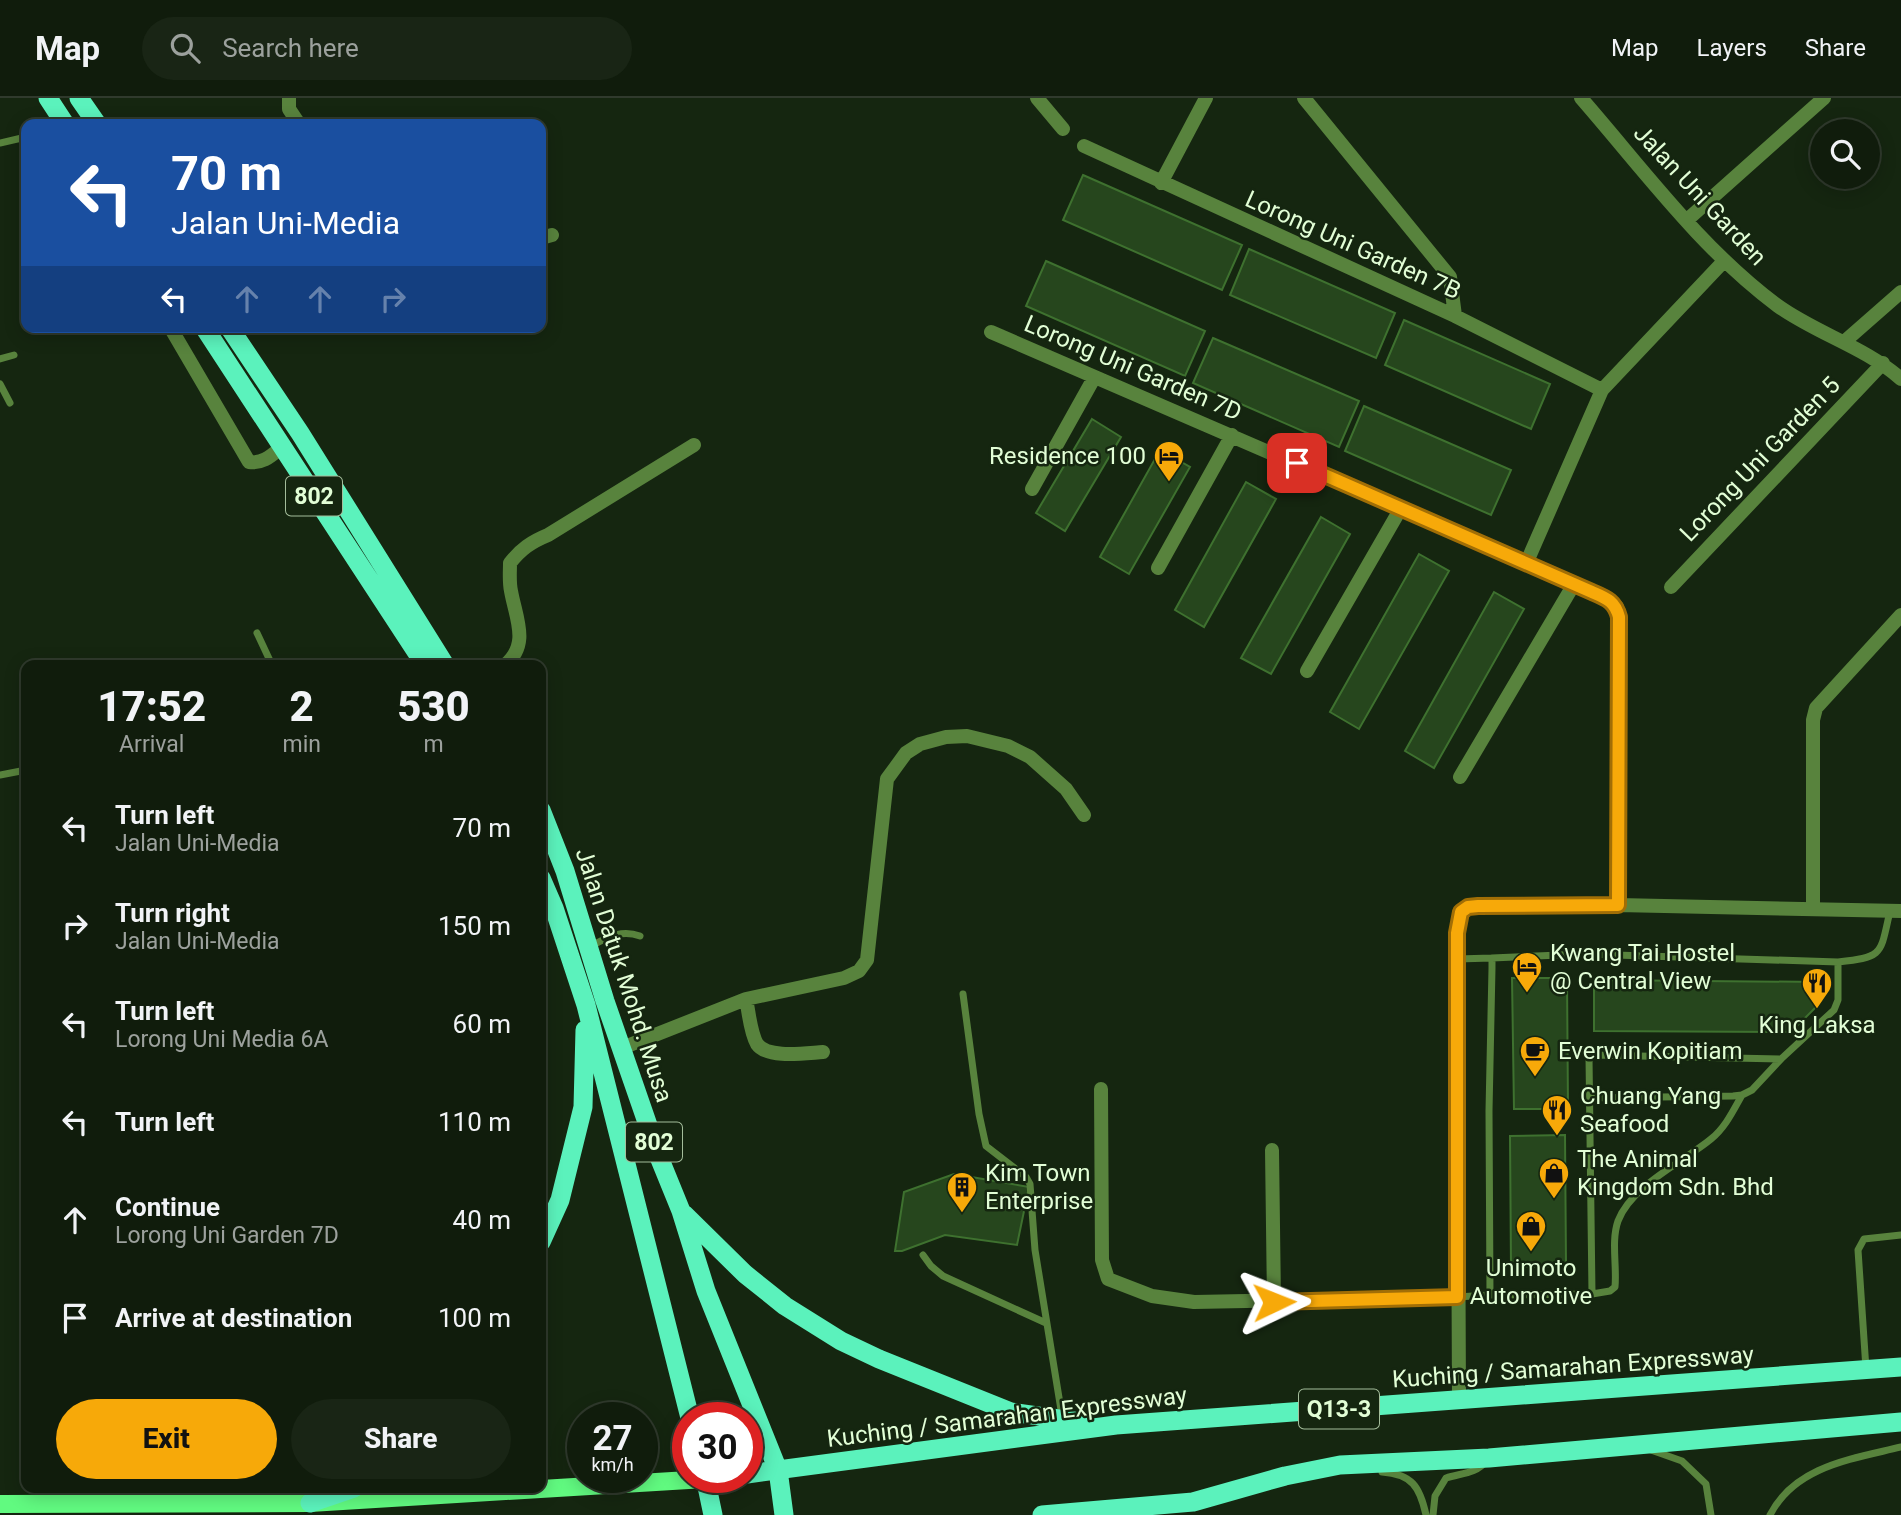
<!DOCTYPE html>
<style>
:root{--surface:#101c0c;--page:#192515;--text:#f1f3f6;--muted:#9ca19d;--line:#303a2d;--accent:#f7a909}
body{margin:0;font-family:Roboto,sans-serif;background:var(--page);color:var(--text);height:100vh;display:flex;flex-direction:column;font-size:26px;white-space:nowrap}
*{box-sizing:border-box;margin:0}
p{font-size:23px;color:var(--muted)}
.icon{flex:none;width:38px;height:38px;fill:none;stroke:currentColor;stroke-width:2;stroke-linecap:round;stroke-linejoin:round}
.map{position:relative;flex:1;overflow:hidden}
.details{position:absolute;left:21px;top:562px;width:525px;height:833px;display:flex;flex-direction:column;background:var(--surface);border-radius:14px;box-shadow:0 4px 18px #0003,0 0 0 2px var(--line)}
.details>*{flex:none}
.hud{position:absolute;left:21px;top:21px;width:525px;height:214px;border-radius:14px;box-shadow:0 4px 18px #0003,0 0 0 2px var(--line);background:#1a4fa0;color:#fff;overflow:hidden}
.tools{position:absolute;left:1810px;top:21px;display:grid;gap:14px}
.tools a{display:grid;place-items:center;width:70px;height:70px;border-radius:50%;background:var(--surface);box-shadow:0 4px 18px #0003,0 0 0 2px var(--line);font-size:35px}
.speed{position:absolute;left:567px;top:1304px;display:flex;gap:14px;font-size:35px;font-weight:700;text-align:center}
.speed>*{display:grid;place-content:center;width:91px;height:91px;border-radius:50%;background:var(--surface);box-shadow:0 4px 18px #0003,0 0 0 2px var(--line);line-height:1}
.speed small{font-size:18px;font-weight:400}
.speed .limit{border:10px solid #d22;background:#fff;color:#111}
.pin{position:absolute;display:grid;place-items:center;width:60px;height:60px;color:#fff;margin:-30px;border-radius:14px;box-shadow:0 4px 10px #0006}
.me{position:absolute;width:77px;margin:-38px;rotate:88deg;stroke-linejoin:round;filter:drop-shadow(0 0 5px #0008)}
.turn{display:flex;align-items:center;gap:24px;height:147px;padding:0 35px;font-size:32px}
.turn .icon{width:91px;height:91px;stroke-width:2.5}
.turn b{display:block;font-size:49px;line-height:60px}
.lanes{display:flex;align-items:center;height:66px;padding:0 35px;background:#0003;justify-content:center;gap:35px;direction:ltr}
.lanes .off{opacity:.35}
.eta{display:flex;justify-content:space-evenly;align-items:center;height:119px;text-align:center}
.eta b{font-size:42px;font-weight:800;line-height:49px}
.primary-button{display:flex;gap:14px;margin-top:auto;padding:14px 35px}
.primary-button a{flex:1;height:80px;border-radius:42px;background:var(--accent);color:#111;font-size:28px;font-weight:800;line-height:80px;text-align:center}
.primary-button a+a{background:var(--page);color:var(--text)}
ul{padding:0;list-style:none}
li{display:flex;align-items:center;gap:21px;height:98px;padding:0 35px}
li div{flex:1}
li b{display:block;font-size:26px}
li em{font-style:normal}
header{display:flex;align-items:center;gap:42px;box-sizing:border-box;height:98px;padding:0 35px;background:var(--surface);border-bottom:2px solid var(--line)}
header strong{font-size:33px}
nav{display:flex;gap:38px;margin-inline-start:auto;font-size:24px}
.search{width:490px;height:63px;background:var(--page);display:flex;align-items:center;gap:18px;box-sizing:border-box;padding:0 24px;border-radius:38px;color:var(--muted);font-size:26px}
.map>svg:first-child{display:block}
</style>
<header>
<strong>Map</strong>
<div class="search"><svg class="icon" aria-label="search" viewBox="0 0 24 24"><circle cx="10" cy="10" r="6"/><path d="M15 15l6 6"/></svg>Search here</div>
<nav><a>Map</a><a>Layers</a><a>Share</a></nav>
</header>
<div class="map">
<svg width="1901" height="1417" viewBox="0 0 1901 1417">
<rect width="100%" height="100%" fill="#152610"/>
<path fill="#26461d" stroke="#3e712f" stroke-width="2" d="M1083,77l159,70 -20,45 -159,-70z
M1249,151l146,64 -19,45 -146,-63z
M1046,163l159,70 -20,45 -159,-70z
M1404,222l146,64 -19,45 -146,-64z
M1213,240l146,63 -20,46 -146,-64z
M1364,308l147,64 -20,45 -146,-64z
M1092,321l29,18 -56,94 -29,-18z
M1160,352l30,17 -61,107 -29,-17z
M1246,384l30,17 -72,128 -29,-17z
M1321,419l29,17 -79,140 -30,-16z
M1419,456l30,17 -90,158 -29,-17z
M1494,494l30,17 -90,159 -29,-17z
M1512,880h55l1,131h-54z
M1594,882l227,2v20l-30,30 -197,-1z
M1565,1037l1,131 -55,1 -1,-131z
M954,1076l75,13 -12,58 -72,-10 -43,16h-7l9,-59z"/>
<g fill="none" stroke-linecap="round" stroke-linejoin="round">
<path stroke="#58833d" stroke-width="7" d="M0,45l26,-6
M0,261l14,-4
M0,286l10,19
M257,535l15,32
M403,567l19,-2
M0,677l26,-5
M589,849c18,-9 31,-18 51,-11
M1492,860l92,-4 254,8c46,-5 42,-7 52,-51
M963,896l16,120 7,32 40,31 4,7 5,66 27,166
M1588,1000l145,-2 9,-1 10,-5 29,-31 53,-49 4,-10v-38
M923,1157l8,11 12,10 103,47
M1592,1196l18,-3 5,-4c2,-21 -4,-46 3,-66 13,-35 65,-59 93,-82 14,-11 22,-28 31,-44
M1490,1197l102,-1 -3,-237 3,-2 189,4
M1457,1199l33,-2 -1,-184 3,-143v-10l-35,1
M1866,1271l-8,-119 6,-11 37,-4
M1651,1352l31,11 24,23 5,31
M1382,1374c30,2 38,15 44,43
M1433,1417l2,-19 11,-18c15,-5 30,-4 40,-17
M1770,1417c25,-49 82,-56 131,-68"/>
<path stroke="#58833d" stroke-width="14" d="M289,0v11l10,15
M1037,0l26,31
M1304,0l146,179 5,39
M1581,0c62,71 120,151 197,208 39,28 87,41 123,73
M1084,48l371,170 147,74
M1161,85l45,-85
M1687,122l137,-122
M541,140l11,-3
M170,229l79,135c14,2 22,-6 33,-15
M991,234l619,268 7,7 2,10 -1,288
M1844,244l57,-50
M1032,391l62,-111
M1526,466l76,-174 122,-129
M1158,470l74,-133
M1671,489l212,-224
M505,567c25,-21 11,-46 6,-74 -2,-9 -1,-19 -1,-28 11,-14 21,-21 38,-28l146,-90
M1307,573l94,-163
M1460,679l114,-193
M1813,810v-188l3,-12 85,-93
M746,901c3,13 4,33 11,45 10,15 49,9 66,8
M622,950l124,-49 98,-21 15,-7 8,-11 20,-181 19,-26 14,-9 26,-7 21,-1 41,10 22,11 36,32 18,26
M1101,991l1,171 6,19 44,17 42,6 263,-5
M1272,1052l2,152
M1459,1302l-2,-467 4,-21 7,-5 10,-1 140,-1 283,6"/>
<path stroke="#61fa80" stroke-width="18" d="M0,1406l310,-1 395,-24"/>
<path stroke="#5bf2bc" stroke-width="19" d="M48,0l17,26
M79,0l18,26
M204,229l221,338
M229,229l71,106 145,232
M541,712l24,61 40,130 54,156 22,54 25,80 72,179 6,45
M541,780l13,30 32,97 104,413
M684,1116l61,60 40,32 56,35 38,18 132,53 69,10
M541,1144l19,-42 23,-93 2,-77
M747,1376l369,-49 785,-58
M705,1379l8,38
M705,1381l18,-2
M310,1405l44,-15
M1042,1417l151,-13 92,-26 55,-11 149,-7 412,-36"/>
</g>
<g fill="none" stroke-linecap="round" stroke-linejoin="round">
<g stroke="#a16e06" stroke-width="18">
<path id="route" d="M1274,1204l183,-5v-364l4,-21 7,-5 10,-1 140,-1 1,-288c-4,-16 -13,-19 -27,-25l-295,-129"/>
</g>
<use href="#route" stroke="#f7a909" stroke-width="12"/>
</g>
<defs>
<g id="hotel-pin" transform="scale(1.575)"><path d="M0 17L-7.5 6A9.5 9.5 0 1 1 7.5 6Z" fill="#f7a909" stroke="#152610"/><path d="M-6-4.5h1.5V1H6V5H4.5V3h-9V5H-6ZM-4 0a1.8 1.8 0 1 1 3.6 0ZM.5 0V-2.5h3Q6-2.5 6 0Z" fill="#111"/></g>
<g id="restaurant-pin" transform="scale(1.575)"><path d="M0 17L-7.5 6A9.5 9.5 0 1 1 7.5 6Z" fill="#f7a909" stroke="#152610"/><path d="M-5-6h1v4h1v-4h1v4h1v-4h1v5L-1.5 .5V6h-2V.5L-5-1ZM5-6V6H3V1.5H1.5Q1.5-4 5-6Z" fill="#111"/></g>
<g id="cafe-pin" transform="scale(1.575)"><path d="M0 17L-7.5 6A9.5 9.5 0 1 1 7.5 6Z" fill="#f7a909" stroke="#152610"/><path d="M-5.5-4.5H6V0H3Q3 3.5 0 3.5H-2.5Q-5.5 3.5-5.5 0ZM3-3.2v2h1.7v-2ZM-6 4.5H4V6H-6Z" fill="#111"/></g>
<g id="shop-pin" transform="scale(1.575)"><path d="M0 17L-7.5 6A9.5 9.5 0 1 1 7.5 6Z" fill="#f7a909" stroke="#152610"/><path d="M-5-2.5h2.3a2.7 3.5 0 0 1 5.4 0H5L5.5 6h-11ZM-1.5-2.5h3a1.5 2.3 0 0 0-3 0Z" fill="#111"/></g>
<g id="building-pin" transform="scale(1.575)"><path d="M0 17L-7.5 6A9.5 9.5 0 1 1 7.5 6Z" fill="#f7a909" stroke="#152610"/><path d="M-4-6H4V6H1V3H-1V6H-4ZM-2.5-4.3h1.7v1.8h-1.7ZM.8-4.3h1.7v1.8H.8ZM-2.5-1h1.7V.8h-1.7ZM.8-1h1.7V.8H.8Z" fill="#111"/></g>
</defs>
<g fill-rule="evenodd">
<use href="#hotel-pin" x="1169" y="358"/>
<use href="#hotel-pin" x="1527" y="869"/>
<use href="#restaurant-pin" x="1817" y="885"/>
<use href="#cafe-pin" x="1535" y="953"/>
<use href="#restaurant-pin" x="1557" y="1012"/>
<use href="#shop-pin" x="1554" y="1075"/>
<use href="#building-pin" x="962" y="1089"/>
<use href="#shop-pin" x="1531" y="1128"/>
</g>
<g text-anchor="middle" dominant-baseline="central" stroke-width="5" stroke-linejoin="round" paint-order="stroke">
<g fill="#152610" stroke="#a4bd9b" stroke-width="2">
<rect x="286" y="378.5" width="56" height="39" rx="5"/>
<rect x="626" y="1024.5" width="56" height="39" rx="5"/>
<rect x="1299" y="1291.5" width="80" height="39" rx="5"/>
</g>
<g font-size="23" font-weight="bold" fill="#e2fed6">
<text x="314" y="398">802</text>
<text x="654" y="1044">802</text>
<text x="1339" y="1311">Q13-3</text>
</g>
<g font-size="24" fill="#e2fed6" stroke="#152610">
<text transform="translate(1700 97) rotate(47)">Jalan Uni Garden</text>
<text transform="translate(1353 147) rotate(24)">Lorong Uni Garden 7B</text>
<text transform="translate(1133 270) rotate(23)">Lorong Uni Garden 7D</text>
<text transform="translate(1760 361) rotate(-46)">Lorong Uni Garden 5</text>
<text transform="translate(624 877) rotate(72)">Jalan Datuk Mohd. Musa</text>
<text transform="translate(1573 1269) rotate(-4)">Kuching / Samarahan Expressway</text>
<text transform="translate(1007 1319) rotate(-7)">Kuching / Samarahan Expressway</text>
</g>
<g font-size="24" fill="#e2fed6" stroke="#152610" text-anchor="start">
<text x="1146" y="358" text-anchor="end">Residence 100</text>
<text x="1550" y="855">Kwang Tai Hostel<tspan x="1550" dy="28">@ Central View</tspan></text>
<text x="1817" y="927" text-anchor="middle">King Laksa</text>
<text x="1558" y="953">Everwin Kopitiam</text>
<text x="1580" y="998">Chuang Yang<tspan x="1580" dy="28">Seafood</tspan></text>
<text x="1577" y="1061">The Animal<tspan x="1577" dy="28">Kingdom Sdn. Bhd</tspan></text>
<text x="985" y="1075">Kim Town<tspan x="985" dy="28">Enterprise</tspan></text>
<text x="1531" y="1170" text-anchor="middle">Unimoto<tspan x="1531" dy="28">Automotive</tspan></text>
</g>
</g>
</svg>
<div class="tools">
<a><svg class="icon" aria-label="search" viewBox="0 0 24 24"><circle cx="10" cy="10" r="6"/><path d="M15 15l6 6"/></svg></a>
</div>
<div class="speed"><div>27<small>km/h</small></div><div class="limit">30</div></div>
<div class="pin" style="left:1297px;top:365px;background:#d93025"><svg class="icon" aria-label="arrive" viewBox="0 0 24 24"><path d="M6 21V4h12l-3 4 3 4H6"/></svg></div>
<svg class="me" style="left:1274px;top:1204px" viewBox="-20 -20 40 40"><path d="M0-17L14 15 0 8-14 15z" fill="#f7a909" stroke="#fff" stroke-width="4"/></svg>
<div class="hud">
<div class="turn"><svg class="icon" aria-label="left" viewBox="0 0 24 24"><path d="M17 20v-9H6M10 6l-5 5 5 5"/></svg><div><b>70 m</b>Jalan Uni-Media</div></div>
<div class="lanes"><svg class="icon" aria-label="left" viewBox="0 0 24 24"><path d="M17 20v-9H6M10 6l-5 5 5 5"/></svg><svg class="icon off" aria-label="ahead" viewBox="0 0 24 24"><path d="M12 20V5M6 11l6-6 6 6"/></svg><svg class="icon off" aria-label="ahead" viewBox="0 0 24 24"><path d="M12 20V5M6 11l6-6 6 6"/></svg><svg class="icon off" aria-label="right" viewBox="0 0 24 24"><path d="M7 20v-9h11M14 6l5 5-5 5"/></svg></div>
</div>
<section class="details">
<div class="eta">
<div><b>17:52</b><p>Arrival</p></div>
<div><b>2</b><p>min</p></div>
<div><b>530</b><p>m</p></div>
</div>
<ul>
<li><svg class="icon" aria-label="left" viewBox="0 0 24 24"><path d="M17 20v-9H6M10 6l-5 5 5 5"/></svg><div><b>Turn left</b><p>Jalan Uni-Media</p></div><em>70 m</em></li>
<li><svg class="icon" aria-label="right" viewBox="0 0 24 24"><path d="M7 20v-9h11M14 6l5 5-5 5"/></svg><div><b>Turn right</b><p>Jalan Uni-Media</p></div><em>150 m</em></li>
<li><svg class="icon" aria-label="left" viewBox="0 0 24 24"><path d="M17 20v-9H6M10 6l-5 5 5 5"/></svg><div><b>Turn left</b><p>Lorong Uni Media 6A</p></div><em>60 m</em></li>
<li><svg class="icon" aria-label="left" viewBox="0 0 24 24"><path d="M17 20v-9H6M10 6l-5 5 5 5"/></svg><div><b>Turn left</b></div><em>110 m</em></li>
<li><svg class="icon" aria-label="ahead" viewBox="0 0 24 24"><path d="M12 20V5M6 11l6-6 6 6"/></svg><div><b>Continue</b><p>Lorong Uni Garden 7D</p></div><em>40 m</em></li>
<li><svg class="icon" aria-label="arrive" viewBox="0 0 24 24"><path d="M6 21V4h12l-3 4 3 4H6"/></svg><div><b>Arrive at destination</b></div><em>100 m</em></li>
</ul>
<div class="primary-button"><a>Exit</a><a>Share</a></div>
</section>
</div>
